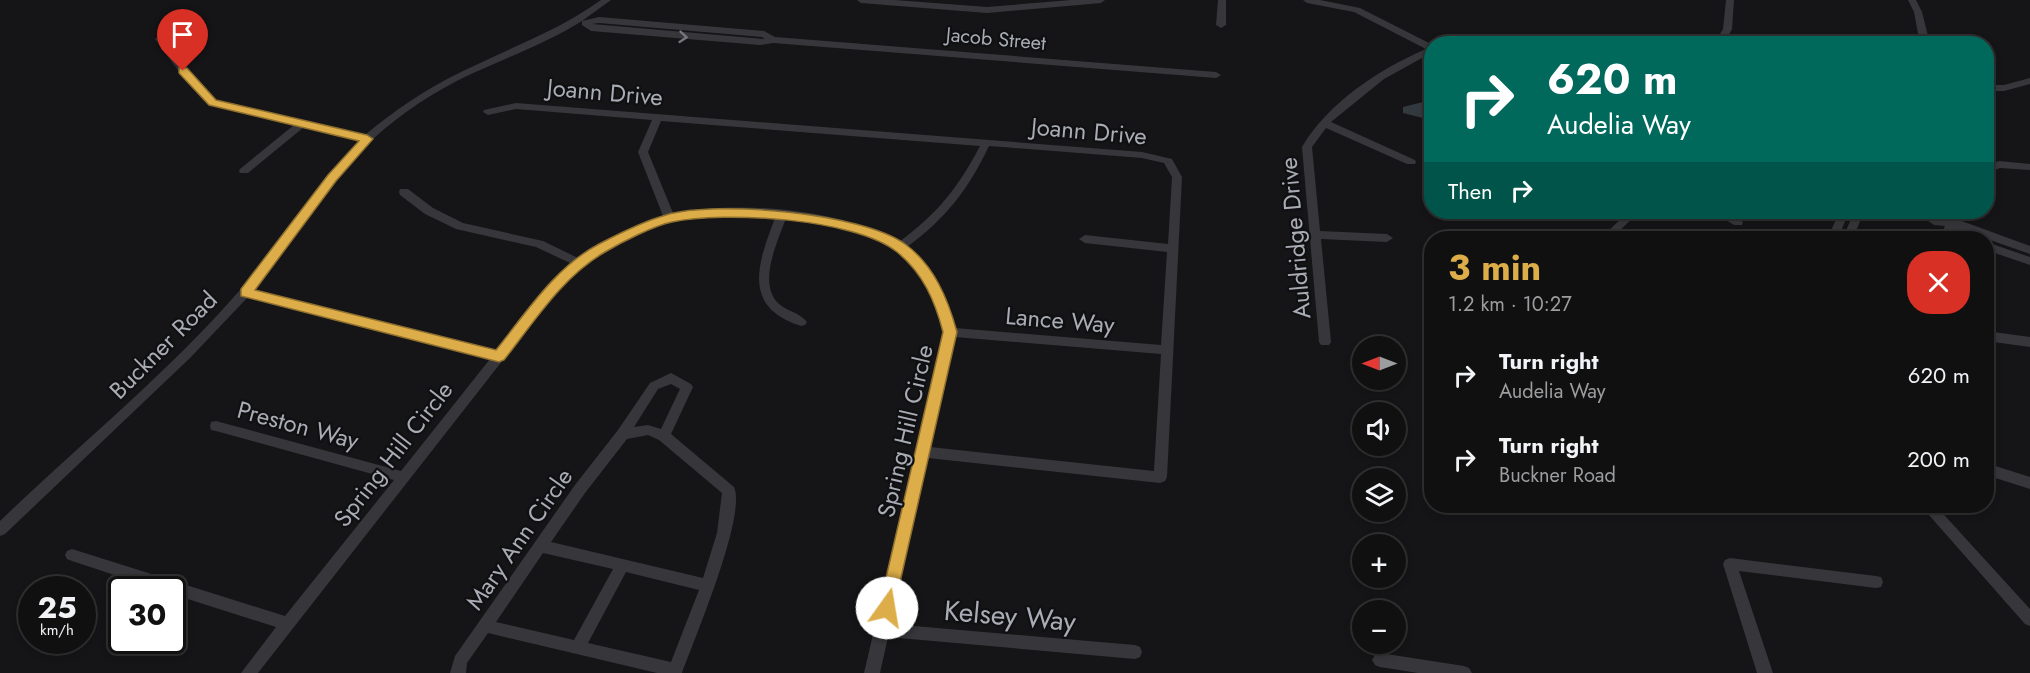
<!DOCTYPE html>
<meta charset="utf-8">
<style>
:root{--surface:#101011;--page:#19191a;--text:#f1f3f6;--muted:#9c9d9f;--line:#303031;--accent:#dcad48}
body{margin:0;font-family:Jost,sans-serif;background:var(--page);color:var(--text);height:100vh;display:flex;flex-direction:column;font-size:22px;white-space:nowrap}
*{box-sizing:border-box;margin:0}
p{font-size:20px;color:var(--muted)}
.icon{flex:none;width:33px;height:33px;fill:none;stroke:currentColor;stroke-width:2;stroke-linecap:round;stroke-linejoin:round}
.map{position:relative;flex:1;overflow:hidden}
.details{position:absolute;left:1424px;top:231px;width:570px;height:282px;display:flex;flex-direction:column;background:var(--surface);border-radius:24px;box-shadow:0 3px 9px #0003,0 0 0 2px var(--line)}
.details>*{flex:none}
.guide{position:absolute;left:1424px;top:36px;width:570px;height:183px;border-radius:24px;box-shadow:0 3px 9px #0003,0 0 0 2px var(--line);background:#00695c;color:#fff;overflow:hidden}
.needle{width:39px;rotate:270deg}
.buttons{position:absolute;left:1352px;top:336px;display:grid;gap:12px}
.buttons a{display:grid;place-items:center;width:54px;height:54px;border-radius:50%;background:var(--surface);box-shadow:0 3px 9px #0003,0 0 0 2px var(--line);font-size:30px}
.speed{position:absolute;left:18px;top:576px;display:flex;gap:12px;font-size:30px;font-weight:700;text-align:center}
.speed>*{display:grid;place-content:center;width:78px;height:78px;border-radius:50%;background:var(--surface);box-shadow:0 3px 9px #0003,0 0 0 2px var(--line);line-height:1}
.speed small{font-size:15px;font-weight:400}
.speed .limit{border:3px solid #111;border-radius:9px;background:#fff;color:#111}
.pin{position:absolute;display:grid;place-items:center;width:51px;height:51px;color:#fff;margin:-62px -26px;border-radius:50% 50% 50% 0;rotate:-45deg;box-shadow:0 0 6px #0007}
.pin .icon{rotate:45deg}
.me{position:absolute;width:66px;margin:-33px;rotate:13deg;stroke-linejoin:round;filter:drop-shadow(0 0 4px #0008)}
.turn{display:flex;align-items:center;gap:21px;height:126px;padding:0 24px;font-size:27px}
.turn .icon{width:78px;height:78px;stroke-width:2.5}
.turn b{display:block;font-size:42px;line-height:51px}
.then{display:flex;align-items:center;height:57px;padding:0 24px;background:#0003;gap:12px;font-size:22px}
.round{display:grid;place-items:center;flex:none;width:63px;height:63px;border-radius:24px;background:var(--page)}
.overview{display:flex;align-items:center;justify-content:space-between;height:102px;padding:0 24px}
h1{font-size:36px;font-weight:700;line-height:45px;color:var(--accent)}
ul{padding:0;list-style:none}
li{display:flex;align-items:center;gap:18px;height:84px;padding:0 24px}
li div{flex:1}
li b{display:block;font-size:22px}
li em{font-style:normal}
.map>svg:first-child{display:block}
</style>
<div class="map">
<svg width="2030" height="673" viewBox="0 0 2030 673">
<rect width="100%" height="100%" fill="#151517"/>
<path fill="#323a40" d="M1431,100v20l-28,-7v-6z"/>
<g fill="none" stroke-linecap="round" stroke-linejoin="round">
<path fill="#37373b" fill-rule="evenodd" d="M601,0h10l-29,21 17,-4 165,14 11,6 441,35 5,3 -5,3 -443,-35 -13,2 -169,-14 -9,-6v-4c-35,22 -74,36 -111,53 -36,17 -70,39 -99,66 -47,43 -77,101 -118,150l242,62 52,-65 22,-24 -34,-16 -80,-18 -31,-15 -25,-19 -1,-3 1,-3h8l25,19 30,15 80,18 35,17 40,-24 45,-18 -25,-64 14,-32 -136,-11 -28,6 -5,-3 1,-2 32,-7 626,49 30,7 10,18 -15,300 -2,4 -5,2 -232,-25 -37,166 244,21 5,2 2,5 -2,5 -5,2 -247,-22 -8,36h-16l80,-341c-24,-90 -72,-101 -157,-113l-1,-1c-8,23 -27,61 -10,83 8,10 24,11 31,21l-2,3 -4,1c-60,-19 -43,-63 -26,-108 -78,-6 -133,1 -196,50 -14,12 -25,28 -37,42l-284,363h-17l35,-46 -104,-33v-4h-12l-88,-29 -5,-2 -2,-4 2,-4 5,-2 213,67 109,-136 -178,-49 -5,-1 -1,-4 1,-4 5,-1 185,50 89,-112 -242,-62 -58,61 -185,176 -5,2v-15c80,-77 167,-147 240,-231 43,-48 74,-105 120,-150l-56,-13 -56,46h-8l-1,-2 1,-2 54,-44 -84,-20 -30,-32 -25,-34 2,-2h6l23,32 30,32 149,34c30,-25 61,-46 96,-63 48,-24 97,-41 140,-72zM599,23l163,14 3,2 -173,-15zM661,121l319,25c-22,42 -43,68 -81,96 -63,-34 -157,-41 -226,-29l-25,-61zM989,146l153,12 22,5 8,14 -4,67 -83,-9 -6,4 6,4 82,9 -6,93 -206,-17c-9,-31 -22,-60 -48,-81 39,-29 61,-57 82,-101zM955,337l206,17 -7,117 -224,-24z
M857,0h38l92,7 84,-7h34l-4,3 -114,10 -126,-10z
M1218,0h8v25l-5,3 -5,-3z
M1303,0h17l40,8 71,36v9l-47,26 -53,43 84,38 1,2 -1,2h-8l-81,-36 -14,19 8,84 67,3 6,4 -6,4 -66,-3 10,103 -2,3h-8l-2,-3 -17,-195c26,-44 77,-78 124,-98l-72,-37 -47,-9z
M1726,0h8l-2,29 -8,15h-10l9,-15z
M1908,0h8l6,12 8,32h-10l-6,-32z
M2030,78v6l-26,7h-18v-6h18z
M1999,161l31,3v6l-30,-2 -14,5v-7z
M1628,212h11l-27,26h-11z
M1713,212h13l17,10 -1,3h-8z
M1839,212h10l-11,26h-10z
M1854,212h10l-11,26h-10z
M1915,212h13l14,6 -5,-6h11l3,3 2,-3h10l-4,8 71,26v8l-57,-20 3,4h-12l-10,-8 -5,8h-10l6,-12 -11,-1z
M1986,242l44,15v8l-44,-15z
M1986,331l44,6v10l-44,-6z
M671,373l20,11 2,3 -22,47 63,53c13,28 -40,153 -52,186h-25l-169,-40 -21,30 -1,10h-16l5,-17 120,-171 43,-55 32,-47zM671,384l9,5 -19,40 -13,-4 -14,2 24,-38zM648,435l11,5 63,53 -5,40 -14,45 -152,-36 34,-49 42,-54zM543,553l70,16 -39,71 -78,-18zM626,572l73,18 -28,72 -83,-19z
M1986,463l44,14v12l-44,-14z
M1921,506h15l94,103v17l-5,-2z
M1730,558l146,18 5,1 2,5 -2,5 -5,1 -137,-17 34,102h-16l-34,-109 2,-4z
M1380,653l84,13 5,2 3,5h-54l-38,-6 -5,-2 -3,-5 3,-5z"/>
</g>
<defs><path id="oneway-chevron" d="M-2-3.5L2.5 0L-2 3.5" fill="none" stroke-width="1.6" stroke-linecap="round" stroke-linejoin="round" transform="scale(1.5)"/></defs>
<use stroke="#76777e" href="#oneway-chevron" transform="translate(683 37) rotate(5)"/>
<path fill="#dcad48" stroke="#8f702f" stroke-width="1.5" d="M179,68h8l29,32 151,35 6,4 -37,42 -81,109 241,60c30,-37 59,-83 103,-106 21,-11 45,-23 67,-29 51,-15 196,-2 239,29 29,21 43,55 52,88l-64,281 -6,2 -6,-2 -2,-5 64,-276c-8,-31 -20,-59 -46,-80 -42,-34 -174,-41 -225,-30 -19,4 -50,20 -67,30 -43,25 -71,70 -101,108l-5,2 -258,-66v-7l87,-114 31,-34 -150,-36 -30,-32z"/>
<g text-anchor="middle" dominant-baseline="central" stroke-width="4.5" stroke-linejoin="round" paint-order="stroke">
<g font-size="20" fill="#a9acb5" stroke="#101012">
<text transform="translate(996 39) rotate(5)">Jacob Street</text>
</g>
<g font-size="24" fill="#a9acb5" stroke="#101012">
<text transform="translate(605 92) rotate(5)">Joann Drive</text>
<text transform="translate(1089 131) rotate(5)">Joann Drive</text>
<text transform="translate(1295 238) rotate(-95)">Auldridge Drive</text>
<text transform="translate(1060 320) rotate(5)">Lance Way</text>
<text transform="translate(163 345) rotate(-45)">Buckner Road</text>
<text transform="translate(298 425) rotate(15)">Preston Way</text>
<text transform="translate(905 431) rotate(-77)">Spring Hill Circle</text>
<text transform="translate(393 454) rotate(-52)">Spring Hill Circle</text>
<text transform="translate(519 539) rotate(-55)">Mary Ann Circle</text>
</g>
<g font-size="28" fill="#a9acb5" stroke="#101012">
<text transform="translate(1010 616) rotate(5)">Kelsey Way</text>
</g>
</g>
</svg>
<div class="buttons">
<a><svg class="needle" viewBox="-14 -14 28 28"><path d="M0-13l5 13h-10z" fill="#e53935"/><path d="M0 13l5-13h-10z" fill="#9c9d9f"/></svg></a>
<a><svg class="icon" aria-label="sound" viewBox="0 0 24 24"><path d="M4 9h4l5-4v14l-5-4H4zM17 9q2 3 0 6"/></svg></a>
<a><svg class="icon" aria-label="layers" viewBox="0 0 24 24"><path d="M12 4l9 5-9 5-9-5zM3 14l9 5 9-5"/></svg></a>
<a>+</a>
<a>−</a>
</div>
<div class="speed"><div>25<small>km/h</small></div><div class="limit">30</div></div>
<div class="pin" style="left:183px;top:71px;background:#d93025"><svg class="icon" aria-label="arrive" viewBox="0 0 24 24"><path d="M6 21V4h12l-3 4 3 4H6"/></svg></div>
<svg class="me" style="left:887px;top:608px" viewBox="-20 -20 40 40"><circle r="19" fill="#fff"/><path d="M0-13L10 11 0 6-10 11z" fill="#dcad48"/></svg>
<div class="guide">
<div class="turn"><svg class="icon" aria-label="right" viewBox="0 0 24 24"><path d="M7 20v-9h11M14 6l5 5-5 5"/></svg><div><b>620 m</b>Audelia Way</div></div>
<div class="then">Then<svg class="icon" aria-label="right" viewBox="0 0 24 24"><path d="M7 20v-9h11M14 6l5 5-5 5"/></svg></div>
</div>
<section class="details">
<div class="overview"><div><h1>3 min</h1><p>1.2 km · 10:27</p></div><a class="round" style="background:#d93025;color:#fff"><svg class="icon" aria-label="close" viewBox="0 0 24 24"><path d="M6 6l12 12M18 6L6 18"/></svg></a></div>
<ul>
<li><svg class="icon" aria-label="right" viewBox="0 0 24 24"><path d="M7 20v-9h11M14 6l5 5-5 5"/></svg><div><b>Turn right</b><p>Audelia Way</p></div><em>620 m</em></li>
<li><svg class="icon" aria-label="right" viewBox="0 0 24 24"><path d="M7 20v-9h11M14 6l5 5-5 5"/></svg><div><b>Turn right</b><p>Buckner Road</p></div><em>200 m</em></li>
</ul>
</section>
</div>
